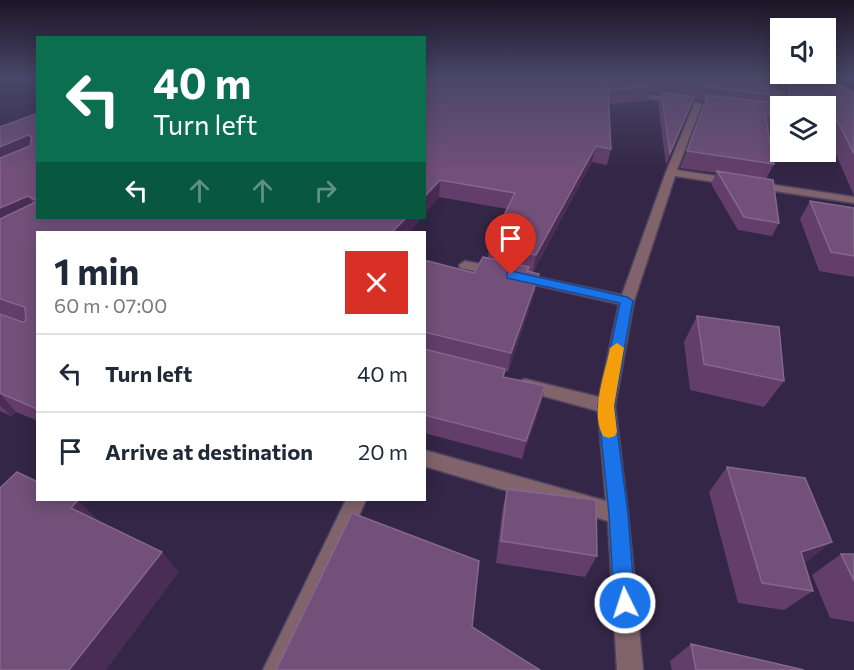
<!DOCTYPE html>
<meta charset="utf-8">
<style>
:root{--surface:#fff;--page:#f6f6f7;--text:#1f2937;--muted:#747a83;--line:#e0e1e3}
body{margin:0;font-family:Commissioner,sans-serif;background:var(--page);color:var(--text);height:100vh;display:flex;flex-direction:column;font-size:22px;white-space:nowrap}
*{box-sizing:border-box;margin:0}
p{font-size:20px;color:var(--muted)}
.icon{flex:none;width:33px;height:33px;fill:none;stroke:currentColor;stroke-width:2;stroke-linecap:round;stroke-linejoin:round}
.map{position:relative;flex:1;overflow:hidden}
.details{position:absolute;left:36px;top:231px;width:390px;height:270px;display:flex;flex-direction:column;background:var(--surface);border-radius:0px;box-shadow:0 3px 15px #0003}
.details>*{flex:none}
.guide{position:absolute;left:36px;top:36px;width:390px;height:183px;border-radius:0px;box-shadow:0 3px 15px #0003;background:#0b6e4f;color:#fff;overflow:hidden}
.fabs{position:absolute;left:770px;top:18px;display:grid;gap:12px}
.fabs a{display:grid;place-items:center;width:66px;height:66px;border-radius:0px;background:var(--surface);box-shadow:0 3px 15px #0003;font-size:30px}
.pin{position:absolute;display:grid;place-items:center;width:51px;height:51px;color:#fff;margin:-62px -26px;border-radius:50% 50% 50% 0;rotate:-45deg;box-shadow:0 0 6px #0007}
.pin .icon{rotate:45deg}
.me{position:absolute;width:66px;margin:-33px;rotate:356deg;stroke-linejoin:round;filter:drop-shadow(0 0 4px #0008)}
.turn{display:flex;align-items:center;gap:21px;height:126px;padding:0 18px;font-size:27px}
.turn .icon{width:78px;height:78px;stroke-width:2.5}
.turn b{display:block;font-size:42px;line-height:51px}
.lanes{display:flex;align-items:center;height:57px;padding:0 18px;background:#0003;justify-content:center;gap:30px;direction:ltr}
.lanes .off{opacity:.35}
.round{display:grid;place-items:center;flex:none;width:63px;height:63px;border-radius:0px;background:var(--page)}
.overview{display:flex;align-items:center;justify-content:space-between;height:102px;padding:0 18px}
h1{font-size:36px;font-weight:700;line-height:45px}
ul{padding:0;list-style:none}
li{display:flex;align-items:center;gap:18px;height:78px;padding:0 18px;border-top:2px solid var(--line)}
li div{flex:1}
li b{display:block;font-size:22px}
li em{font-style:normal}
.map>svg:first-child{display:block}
</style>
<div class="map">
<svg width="854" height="670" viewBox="0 0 854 670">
<rect width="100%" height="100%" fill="#332646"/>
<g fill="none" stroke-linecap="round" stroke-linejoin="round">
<g stroke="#504462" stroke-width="3">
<path id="minor" d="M803,90l4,2 -1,2 -26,2v20l-12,1v-4l7,-1 -3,-7 1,-13z
M625,91l54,8 4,2 -4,2 -51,-8 -4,-2z
M695,102l7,2 -25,66 177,27v6l-179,-27 -41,125 -19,105 13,108 15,156h-26l-9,-149 -184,-55v-16l182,51 -8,-90 -73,-20 -6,-2 -2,-4 2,-4 6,-2 74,18 20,-93 -101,-23 -7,-4 7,-4 104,22 44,-123z
M465,261l35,7 2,3 -7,4 -35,-7 -1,-3z
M346,500h20l-77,170h-26z"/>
</g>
<use href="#minor" fill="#81636b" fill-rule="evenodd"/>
</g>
<path fill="#633e6a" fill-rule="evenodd" d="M424,78h386l-3,5 47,9v104l-25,-58 -4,-1v-31h-45v26l-12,-1 6,33 -8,15 13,44 -7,13 -34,-6 -27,-46 5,-11 -36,-5 26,-67 -13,-2 -27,66 -8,-62 3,-9 -11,-1 -3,8 -38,3 2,45 -4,16 -15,-3 -59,110 6,2 -4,18 -27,80 -3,-1 -1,6 37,28 -19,54 -98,-26v-173l50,13 14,-15 1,-13 18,-36 -68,-12 -15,17zM786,89l-4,9v6l-7,-1 4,-7 -3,-6z
M38,113v105h384l-13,14h-371v189l-22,-9 -5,4 -11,-5v-284zM0,314h1l23,7 -1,1z
M810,201l44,7v69l-35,-6 -19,-52z
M697,316l87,65 -20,26 -74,-17 -6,-48z
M727,467l78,96 8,28 -29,19 -46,-7 -29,-111z
M507,489l90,67 -12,21 -89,-14 6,-51z
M841,554h13v68l-24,-4 -18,-43z
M691,644l113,26h-132l-2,-9z"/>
<path fill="#4a2d55" d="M777,78h33l-5,10 -16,-4 -3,5 -15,1z
M694,97l-4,11 -24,57 4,-12z
M28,135l9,16 -37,16v-20z
M596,146l-4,16 -60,111 4,-18z
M440,180l-1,17 -15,17v-17z
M28,196l10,15 -38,20v-23z
M406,218h16l-13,14h-17z
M539,274l-4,18 -27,80 3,-19z
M545,386l-4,19 -19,54 4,-18z
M0,394l16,18 -5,4 -11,-11z
M78,500l21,21 -28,-13z
M832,542l-28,22 -3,-12z
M162,552l17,20 -73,98h-37z"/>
<path fill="#725079" stroke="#84678d" stroke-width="1.5" d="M424,78h160l67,9 -43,3 3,59 -15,-3 -60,109 -47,-10 26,-52 -75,-13 -16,17z
M644,78h133l-1,13 3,5z
M830,81l24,11v62l-16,-32 -13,-2v-14h-45v10l-15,-2 9,50 -87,-13 21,-56 72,9 9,-2v-18z
M661,92l33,5 -24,56z
M38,113v88l-10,-5 -28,12v-50l30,-12 2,-9 -4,-2 -28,12v-20z
M717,171l56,9 6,43 -35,-6z
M38,201v17h368l-14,14h-354v177h-1l-37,-16v-79l23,8 3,-2 -1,-13 -25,-8v-80z
M810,201l44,7v48l-23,-4z
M483,257l46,10 -2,4 12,3 -28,79 -87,-21v-72l50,13z
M697,316l82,11 5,54 -80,-17z
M424,349l81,20 -2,8 42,9 -19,55 -102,-26z
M727,467l78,11 27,64 -31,10 12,39 -51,-8z
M17,472l21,10v18h40l-7,8 91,44 -93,118h-69v-182z
M507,489l89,11 1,56 -96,-15z
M352,513l127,48 -7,66 68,43h-264z
M841,554h13v27z
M691,644l113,26h-108z"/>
<linearGradient id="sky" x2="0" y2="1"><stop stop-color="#1c1526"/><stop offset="0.45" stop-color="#4a4768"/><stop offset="1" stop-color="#4a4768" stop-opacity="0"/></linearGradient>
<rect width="854" height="172" fill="url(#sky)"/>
<path fill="#1a73e8" stroke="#114b97" stroke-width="1.5" d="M511,271l116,26 6,4 -19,105 14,108 7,89 -3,8 -7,3 -8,-3 -3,-8 -5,-89 -11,-108 22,-103 -113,-25v-6z"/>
<path fill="#f59e0b" d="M617,343l7,5 -10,58 3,26 -2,4 -6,2 -6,-2c-13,-25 2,-62 7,-88z"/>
</svg>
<div class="fabs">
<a><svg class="icon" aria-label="sound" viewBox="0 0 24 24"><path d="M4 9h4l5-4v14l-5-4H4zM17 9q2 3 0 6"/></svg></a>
<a><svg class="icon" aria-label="layers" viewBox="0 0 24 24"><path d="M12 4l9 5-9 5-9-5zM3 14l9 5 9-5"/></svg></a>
</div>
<div class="pin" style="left:511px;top:275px;background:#d93025"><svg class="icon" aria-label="arrive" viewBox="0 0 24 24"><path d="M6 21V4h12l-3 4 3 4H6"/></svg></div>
<svg class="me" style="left:625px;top:603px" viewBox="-20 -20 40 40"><circle r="17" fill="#1a73e8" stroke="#fff" stroke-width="3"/><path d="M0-11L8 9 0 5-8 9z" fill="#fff"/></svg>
<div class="guide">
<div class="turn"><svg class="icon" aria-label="left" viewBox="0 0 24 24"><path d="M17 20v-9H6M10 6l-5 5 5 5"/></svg><div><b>40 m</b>Turn left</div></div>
<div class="lanes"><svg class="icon" aria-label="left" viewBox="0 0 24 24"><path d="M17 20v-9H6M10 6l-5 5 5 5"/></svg><svg class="icon off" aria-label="ahead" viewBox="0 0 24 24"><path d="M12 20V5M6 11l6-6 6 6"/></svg><svg class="icon off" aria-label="ahead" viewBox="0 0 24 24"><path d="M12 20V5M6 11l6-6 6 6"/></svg><svg class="icon off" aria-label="right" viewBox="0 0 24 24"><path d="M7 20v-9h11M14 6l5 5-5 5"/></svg></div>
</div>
<section class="details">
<div class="overview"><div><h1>1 min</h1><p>60 m · 07:00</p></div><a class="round" style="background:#d93025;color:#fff"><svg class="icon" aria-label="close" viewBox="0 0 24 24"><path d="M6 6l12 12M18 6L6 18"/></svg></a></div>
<ul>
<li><svg class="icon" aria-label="left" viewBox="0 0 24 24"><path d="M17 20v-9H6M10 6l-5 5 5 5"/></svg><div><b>Turn left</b></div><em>40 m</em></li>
<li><svg class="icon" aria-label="arrive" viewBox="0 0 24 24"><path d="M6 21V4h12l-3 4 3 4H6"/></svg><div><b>Arrive at destination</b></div><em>20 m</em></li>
</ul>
</section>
</div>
